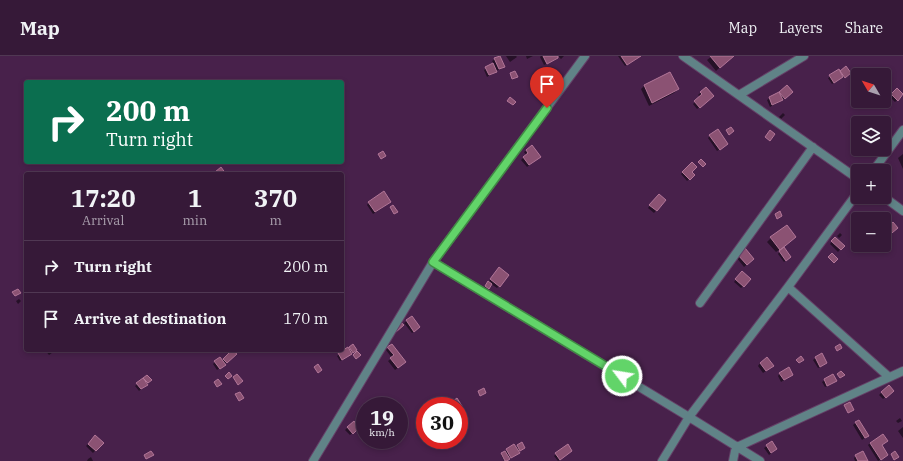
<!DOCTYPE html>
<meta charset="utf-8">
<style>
:root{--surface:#361938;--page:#3d2240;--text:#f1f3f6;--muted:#aaa0ae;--line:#503853}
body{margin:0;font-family:"IBM Plex Serif",serif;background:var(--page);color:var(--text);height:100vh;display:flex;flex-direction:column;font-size:15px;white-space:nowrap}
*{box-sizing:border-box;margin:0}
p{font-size:13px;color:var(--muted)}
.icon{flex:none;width:22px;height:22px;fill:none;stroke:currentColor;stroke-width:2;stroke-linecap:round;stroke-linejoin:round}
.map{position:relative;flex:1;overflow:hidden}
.panel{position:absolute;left:24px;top:116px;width:320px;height:180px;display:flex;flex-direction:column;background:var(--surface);border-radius:4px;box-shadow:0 2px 6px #0003,0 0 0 1px var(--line)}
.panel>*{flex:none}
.banner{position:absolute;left:24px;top:24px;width:320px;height:84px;border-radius:4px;box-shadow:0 2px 6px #0003,0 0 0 1px var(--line);background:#0b6e4f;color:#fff;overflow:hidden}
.needle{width:26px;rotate:309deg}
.fabs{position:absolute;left:851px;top:12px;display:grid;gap:8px}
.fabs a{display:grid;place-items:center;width:40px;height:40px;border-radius:4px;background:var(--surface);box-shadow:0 2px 6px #0003,0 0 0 1px var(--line);font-size:20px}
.speed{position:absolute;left:356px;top:341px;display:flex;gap:8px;font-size:20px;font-weight:700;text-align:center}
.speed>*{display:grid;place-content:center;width:52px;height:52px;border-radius:50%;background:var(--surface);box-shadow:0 2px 6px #0003,0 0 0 1px var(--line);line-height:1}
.speed small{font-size:10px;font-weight:400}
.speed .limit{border:6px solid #d22;background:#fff;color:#111}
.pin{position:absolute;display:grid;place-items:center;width:34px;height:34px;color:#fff;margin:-41px -17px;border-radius:50% 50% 50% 0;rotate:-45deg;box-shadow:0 0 4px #0007}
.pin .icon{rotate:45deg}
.me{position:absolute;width:44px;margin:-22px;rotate:301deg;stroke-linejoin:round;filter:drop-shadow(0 0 3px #0008)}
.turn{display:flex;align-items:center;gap:14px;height:84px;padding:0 16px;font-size:18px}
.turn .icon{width:52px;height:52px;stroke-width:2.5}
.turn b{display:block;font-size:28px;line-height:34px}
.eta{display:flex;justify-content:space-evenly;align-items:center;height:68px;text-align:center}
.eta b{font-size:24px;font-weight:800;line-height:28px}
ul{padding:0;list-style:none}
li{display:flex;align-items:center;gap:12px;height:52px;padding:0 16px;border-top:1px solid var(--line)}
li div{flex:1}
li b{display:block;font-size:15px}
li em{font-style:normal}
header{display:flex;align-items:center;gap:24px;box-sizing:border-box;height:56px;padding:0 20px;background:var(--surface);border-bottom:1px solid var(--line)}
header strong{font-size:19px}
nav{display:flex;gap:22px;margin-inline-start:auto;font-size:14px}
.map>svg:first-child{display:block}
</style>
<header>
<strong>Map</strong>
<nav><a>Map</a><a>Layers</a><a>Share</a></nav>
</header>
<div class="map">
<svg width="903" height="405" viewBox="0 0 903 405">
<rect width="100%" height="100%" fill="#48214b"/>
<path fill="#0007" d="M506,0h10l1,1 -7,5z
M526,0h7l-6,3z
M541,0h23l-3,3 -3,-3 -3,4 -11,5 -4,-8z
M618,0h21l-14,10z
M712,0h20l-16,15 -9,-11z
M499,1l5,9 -17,11 -3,-7 10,-6 -2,-3z
M841,15l9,2 -6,5 -1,-2 -11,8 -4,-6z
M670,17l8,16 -4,4 -25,13 -8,-17 3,-3z
M787,31l2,8 -7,5 -12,7 -3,-7z
M706,32l4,10 -13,11 -4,-5 7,-7 -2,-2z
M897,34l5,5 -7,7 -5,-5z
M783,57l2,2 -4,4 -2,-2z
M710,80l15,10 -8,5 -9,-13z
M532,90l5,13 -10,8 -6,-7 5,-5 -2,-3z
M903,98v15l-5,-11z
M692,107l-1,9 3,3 -7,6 -6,-7z
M659,139l6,5 -11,13 -6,-5z
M369,146l19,2 -15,10 -6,-9z
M895,174l-11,9v-8z
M840,177l2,2 -3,3 -2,-2z
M771,182l20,3 -15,11 -9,-10z
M835,182l8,8 -5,6 -8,-8z
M745,193l8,10 -9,8 -8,-10z
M780,195l7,8 -3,3 -6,-8z
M497,214l2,16 -2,2 -6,-4 -4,5 -2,-2z
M742,216l8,7 -9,9 -7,-6z
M19,243l2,2 -3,3 -2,-3z
M412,261l5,12 -5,4 -8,-10z
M353,289l3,5 -16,11 -3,-5z
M388,292l15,16 -8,6 -7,-9 4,-3 -6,-8z
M45,294h11l-7,5z
M233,295l3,3 -19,16 -4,-6 2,-2 7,-1z
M821,298l3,11 -6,3 -5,-8z
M760,307l10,5 -7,5 -5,-7z
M780,317l12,2 -11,7 -3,-6z
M833,319v8l-8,4 -3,-5z
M147,320l3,4 -11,11 -4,-5z
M888,330l4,5 -9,8 -4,-4z
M900,362l2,3 -4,2 -2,-2z
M858,365l9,15 -5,4 -9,-15z
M348,371l10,1 -8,7 -5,-5z
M903,371v11l-5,-7z
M95,381l7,6 -9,10 -7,-7z
M383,384h6l-5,3z
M772,387l4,6 -7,6 -5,-7z
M870,387l11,3 4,11 -7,4 -10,-16z
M521,388l2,4 -5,4 -2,3 -12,6 -3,-6 13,-10 1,3z
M571,395l-13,10 -4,-5 2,-2z
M856,400l11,5h-12l-1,-3z
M91,401l2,4h-6l1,-2z"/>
<path fill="#8b5273" stroke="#b27698" d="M500,0l5,11 -6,2 -5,-11z
M543,0h15v2l-11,6z
M621,0h20l-14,9z
M710,0h24l-14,12z
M493,7l4,9 -8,3 -4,-8z
M846,10l5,7 -6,5 -5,-7z
M839,13l4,8 -9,6 -5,-8z
M515,15l3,6 -6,2 -2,-6z
M670,16l9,17 -27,14 -8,-18z
M787,29l6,7 -8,7 -6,-7z
M706,31l8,9 -14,12 -6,-7 8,-7 -2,-2z
M897,32l6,6 -5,7 -7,-7z
M779,36l4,8 -11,5 -3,-8z
M510,41l6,5 -3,3 -6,-4z
M731,71l3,4 -5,4 -3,-5z
M718,73l10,15 -8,6 -11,-15z
M770,74l5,4 -5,7 -5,-4z
M532,89l9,12 -12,8 -6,-8 5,-4 -2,-3z
M383,95l3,5 -5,3 -3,-5z
M701,103l5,5 -3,3 -5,-5z
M692,106l5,5 -5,5 3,3 -5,5 -8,-8z
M221,111l5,7h-9l-2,-2z
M384,135l7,11 -16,10 -7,-10z
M659,138l7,6 -9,11 -8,-6z
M393,149l5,7 -4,2 -4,-7z
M780,155l2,5 -5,3 -2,-5z
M884,159l5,7 -4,3 -1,-6 -4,-1z
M893,166l5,6 -11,9 -3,-4v-3z
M787,169l9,12 -16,13 -10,-13z
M835,181l10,9 -4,4 -10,-9z
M784,191l7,10 -5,4 -7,-10z
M745,192l9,11 -7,6 -10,-11z
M832,197l6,6 -4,4 -6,-6z
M499,211l10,8 -9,12 -10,-8z
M742,215l9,8 -7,8 -9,-8z
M488,225l4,3 -3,5 -4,-3z
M18,233l3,4 -6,3 -3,-4z
M412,260l8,11 -6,5 -8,-12z
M398,264l6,5 -8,7 -5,-5z
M353,288l4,6 -4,3 -4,-6z
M392,288l14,18 -8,6 -8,-10 4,-3 -7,-8z
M840,288l2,4 -5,3 -2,-4z
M348,291l4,7 -10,6 -4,-7z
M232,294l5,4 -10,9 -4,-4z
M357,295l4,4 -5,4 -3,-4z
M822,297l5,10 -7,4 -5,-10z
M801,300l3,4 -5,3 -3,-3z
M220,301l6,8 -6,4 -6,-8z
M767,301l7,9 -8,5 -6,-8z
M318,308l4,6 -4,3 -4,-6z
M789,311l4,8 -9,5 -5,-7z
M841,315l4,4 -5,3 -3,-4z
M229,316l3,4 -4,3 -3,-3z
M237,318l6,7 -5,4 -5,-8z
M833,318l4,7 -10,5 -3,-7z
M147,319l5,5 -4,3 -5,-5z
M143,322l5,7 -7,4 -5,-6z
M218,323l4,5 -5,3 -3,-5z
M889,329l5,6 -8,7 -5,-6z
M484,332l2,5 -6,3 -2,-5z
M240,336l4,6 -5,3 -4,-7z
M450,342l3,3 4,-3 5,8 -3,2v-2h-13l-3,-3z
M850,346l4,8 -6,3 -4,-8z
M859,364l10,16 -4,2 -10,-16z
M354,365l5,7 -6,6 -6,-7z
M883,378l5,7 -6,4 6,10 -7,5 -11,-17z
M95,379l9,8 -8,8 -8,-7z
M772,385l5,8 -6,4 -5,-8z
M522,386l3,6 -5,3 -3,-6z
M514,388l6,9 -9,5 -5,-9z
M568,388l4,7 -12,9 -5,-7z
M151,395l3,4 -8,4 -2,-4z
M505,395l5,8 -3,2h-2l-4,-8z
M863,395l5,10h-10l-3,-6z
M895,395l4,6 -5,3 -3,-6z"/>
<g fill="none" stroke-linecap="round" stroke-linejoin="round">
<g stroke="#644067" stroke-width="10">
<path id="street" d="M683,0l175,123
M739,39l65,-39
M873,115l30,-41
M884,141l19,14
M433,206l256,155 71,44
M788,231l101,90
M700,247l113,-156
M313,405l120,-199 152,-206
M662,405l27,-44 99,-130 70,-95
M733,405l2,-10 2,-4 166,-76"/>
</g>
<use href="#street" stroke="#608387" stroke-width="8"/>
</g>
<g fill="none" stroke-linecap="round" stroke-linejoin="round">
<g stroke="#408a44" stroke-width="10">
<path id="route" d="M547,52l-114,154 189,114"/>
</g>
<use href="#route" stroke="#62d469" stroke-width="7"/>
</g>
</svg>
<div class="fabs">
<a><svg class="needle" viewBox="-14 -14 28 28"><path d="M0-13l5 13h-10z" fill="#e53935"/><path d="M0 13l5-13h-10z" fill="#aaa0ae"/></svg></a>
<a><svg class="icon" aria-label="layers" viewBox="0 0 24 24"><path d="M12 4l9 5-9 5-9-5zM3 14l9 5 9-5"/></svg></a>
<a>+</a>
<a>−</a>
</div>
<div class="speed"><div>19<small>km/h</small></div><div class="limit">30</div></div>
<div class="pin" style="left:547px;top:52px;background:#d93025"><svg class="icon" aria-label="arrive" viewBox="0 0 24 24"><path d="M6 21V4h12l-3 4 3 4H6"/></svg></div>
<svg class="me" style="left:622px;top:320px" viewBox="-20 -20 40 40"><circle r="17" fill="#62d469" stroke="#fff" stroke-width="3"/><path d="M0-11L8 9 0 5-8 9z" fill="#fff"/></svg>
<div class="banner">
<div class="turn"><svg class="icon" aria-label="right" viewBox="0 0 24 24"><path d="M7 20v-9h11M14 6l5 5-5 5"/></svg><div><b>200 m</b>Turn right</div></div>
</div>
<section class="panel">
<div class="eta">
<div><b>17:20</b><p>Arrival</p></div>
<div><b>1</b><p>min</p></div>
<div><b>370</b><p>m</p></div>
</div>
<ul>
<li><svg class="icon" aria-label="right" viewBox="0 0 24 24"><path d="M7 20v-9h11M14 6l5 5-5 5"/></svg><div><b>Turn right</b></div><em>200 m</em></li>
<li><svg class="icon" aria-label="arrive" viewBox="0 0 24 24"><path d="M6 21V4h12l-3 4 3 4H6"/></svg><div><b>Arrive at destination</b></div><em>170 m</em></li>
</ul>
</section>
</div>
